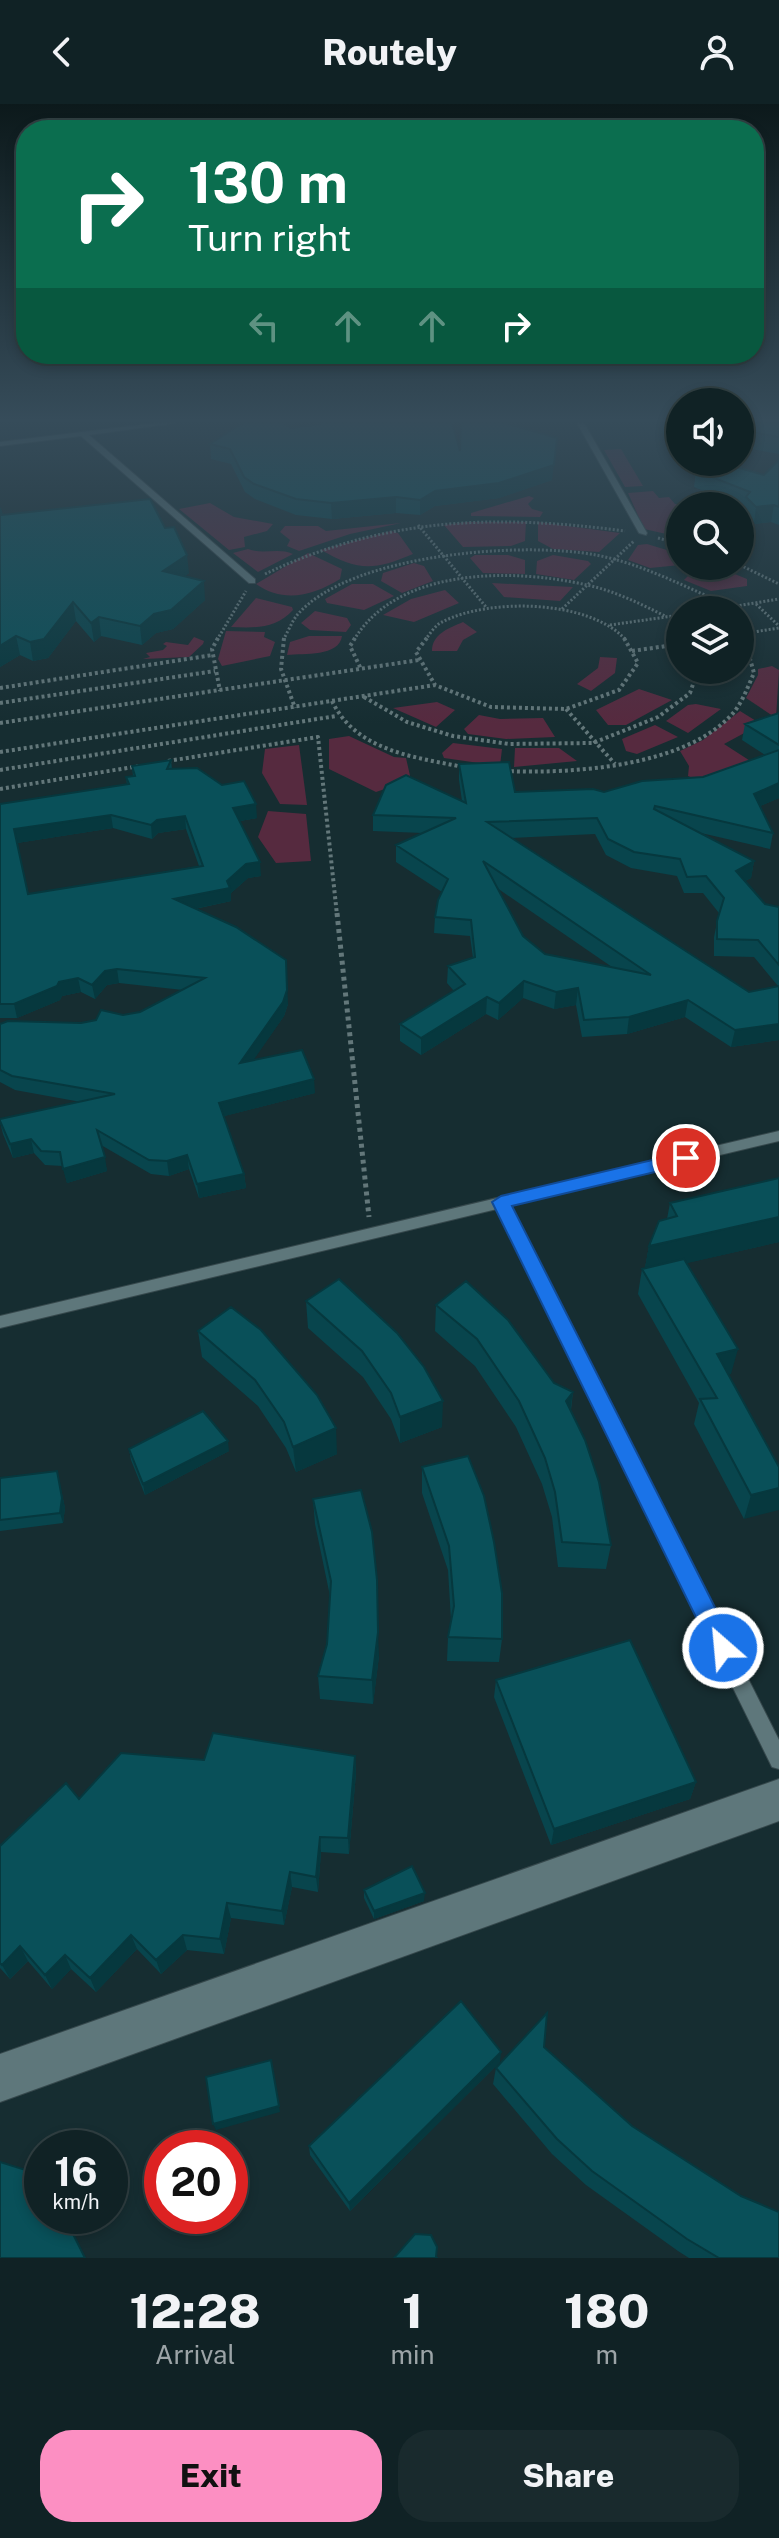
<!DOCTYPE html>
<style>
:root{--surface:#102225;--page:#192a2d;--text:#f1f3f6;--muted:#9ca4a7;--line:#303f42;--accent:#fc8fc2}
body{margin:0;font-family:"Public Sans",sans-serif;background:var(--page);color:var(--text);height:100vh;display:flex;flex-direction:column;font-size:30px;white-space:nowrap}
*{box-sizing:border-box;margin:0}
p{font-size:26px;color:var(--muted)}
.icon{flex:none;width:44px;height:44px;fill:none;stroke:currentColor;stroke-width:2;stroke-linecap:round;stroke-linejoin:round}
.map{position:relative;height:2154px;overflow:hidden}
.panel{display:flex;flex-direction:column;background:var(--surface);flex:1}
.panel>*{flex:none}
.guide{position:absolute;left:16px;top:16px;width:748px;height:244px;border-radius:32px;box-shadow:0 4px 12px #0003,0 0 0 2px var(--line);background:#0b6e4f;color:#fff;overflow:hidden}
.tools{position:absolute;left:666px;top:284px;display:grid;gap:16px}
.tools a{display:grid;place-items:center;width:88px;height:88px;border-radius:50%;background:var(--surface);box-shadow:0 4px 12px #0003,0 0 0 2px var(--line);font-size:40px}
.speed{position:absolute;left:24px;top:2026px;display:flex;gap:16px;font-size:40px;font-weight:700;text-align:center}
.speed>*{display:grid;place-content:center;width:104px;height:104px;border-radius:50%;background:var(--surface);box-shadow:0 4px 12px #0003,0 0 0 2px var(--line);line-height:1}
.speed small{font-size:20px;font-weight:400}
.speed .limit{border:12px solid #d22;background:#fff;color:#111}
.pin{position:absolute;display:grid;place-items:center;width:68px;height:68px;color:#fff;margin:-34px;border:4px solid #fff;border-radius:50%;box-shadow:0 2px 8px #0007}
.me{position:absolute;width:88px;margin:-44px;rotate:333deg;stroke-linejoin:round;filter:drop-shadow(0 0 6px #0008)}
.turn{display:flex;align-items:center;gap:28px;height:168px;padding:0 40px;font-size:36px}
.turn .icon{width:104px;height:104px;stroke-width:2.5}
.turn b{display:block;font-size:56px;line-height:68px}
.lanes{display:flex;align-items:center;height:76px;padding:0 40px;background:#0003;justify-content:center;gap:40px;direction:ltr}
.lanes .off{opacity:.35}
.eta{display:flex;justify-content:space-evenly;align-items:center;height:136px;text-align:center}
.eta b{font-size:48px;font-weight:800;line-height:56px}
.action{display:flex;gap:16px;margin-top:auto;padding:16px 40px}
.action a{flex:1;height:92px;border-radius:32px;background:var(--accent);color:#111;font-size:32px;font-weight:800;line-height:92px;text-align:center}
.action a+a{background:var(--page);color:var(--text)}
header{display:flex;justify-content:space-between;align-items:center;height:104px;padding:0 40px;background:var(--surface);font-size:36px;font-weight:800}
.map>svg:first-child{display:block}
</style>
<header><svg class="icon" aria-label="back" viewBox="0 0 24 24"><path d="M15 5l-7 7 7 7"/></svg>Routely<svg class="icon" aria-label="person" viewBox="0 0 24 24"><circle cx="12" cy="8" r="4"/><path d="M4 21q1-7 8-7t8 7"/></svg></header>
<div class="map">
<svg width="779" height="2154" viewBox="0 0 779 2154">
<rect width="100%" height="100%" fill="#162d31"/>
<path fill="#562a3f" d="M621,345l22,37 -18,1 -21,-37z
M653,387l6,7 10,-1 6,7 16,2h-11v31l-36,-8 -16,-36z
M529,392l5,2 -6,6 4,5 11,3 -3,5 -69,-1v-3z
M210,399l24,14 39,7 -6,7 -23,6 1,10 -16,3 -50,-41z
M467,418h59l-1,19 -14,5 -48,1 -19,-22z
M538,418l82,11 -21,19 -46,-3 -15,-8z
M401,419l-51,11 -51,17 -12,-5 3,-6 -10,-8 5,-6h33l8,5z
M391,427l7,2 15,21c-40,17 -55,17 -92,-4z
M647,440l33,10v11l-30,3 -22,-8 10,-15z
M248,445c16,6 30,-2 45,5l-35,18 -25,-19z
M308,449l34,16 -2,10c-26,16 -56,25 -84,5z
M475,451h33l17,5v14l-42,-1 -13,-15z
M553,451l35,6 3,3 -17,16 -38,-6 1,-13z
M414,459l10,3 9,15 -31,12 -21,-12 2,-8z
M697,462h18l32,13v7l-36,5 -27,-11 4,-4 -4,-4z
M492,479l81,4 -13,14 -56,-4z
M352,480h21l21,12 -30,14 -37,-7 -2,-4z
M445,486l14,13 -45,19 -31,-7 28,-16z
M256,494l36,9 1,3c-17,19 -39,18 -62,17z
M315,507l32,7 4,7 -5,7 -36,-2 -9,-7z
M463,518l14,10 -14,8 -6,11h-25c0,-17 17,-23 31,-29z
M226,527l39,1 -1,5 11,5 -5,14 -48,10 -4,-7z
M309,532h33c-3,21 -38,17 -55,19l3,-13z
M194,533l10,4 -1,3 -14,13 -46,2 7,-2 -4,-4 17,-3 4,-4 -4,-2 3,-2 22,3z
M600,553l17,1 -2,15 -24,18 -14,-7 21,-16z
M772,562l7,4 -3,48 -30,-20 12,-23v-6z
M639,585l33,11 -46,25h-18l-12,-15z
M437,598l18,8 -19,17 -43,-19z
M696,600l25,5 -33,24 -22,-12 22,-16z
M740,607l21,13 -37,20 31,20 -53,18 -14,-6 1,-10 -9,-15 23,-11z
M479,611l21,4 43,-1 12,19 -49,2 -38,-5 -4,-5z
M655,621l23,12 -41,17 -11,-3 -4,-12z
M349,632l45,21 12,1 5,22 -35,12 -47,-23v-30z
M453,639l49,6 -2,17 -56,-8 -2,-5z
M299,641l8,60 -27,-1 -18,-31 3,-24z
M515,644h44l18,13 -63,6z
M268,707l38,3 5,47 -35,2 -18,-26z"/>
<g fill="none" stroke-linecap="round" stroke-linejoin="round">
<g stroke="#36484c" stroke-width="2">
<path id="lane" d="M156,319h20l-87,12 166,144v4h-6l-168,-147 -81,10v-4z
M577,319h7l63,110 -1,2 -7,-2z
M779,1027v10l-269,64 269,535v29l-7,-2 -275,-558 -497,119v-12z"/>
</g>
<g stroke="#36484c" stroke-width="2">
<path id="street" d="M779,1675v42l-779,281v-48z"/>
</g>
<path stroke="#63777a" stroke-width="3" stroke-dasharray="2 2" stroke-linecap="butt" d="M418,421l68,82
M658,434l22,6
M740,461l39,19
M265,470c121,-57 229,-60 360,-43
M756,500l23,22
M562,505l72,-68
M712,506l67,-11
M610,521l70,-10
M741,530l38,-6
M743,530l2,6
M217,536l29,-49
M283,536c5,-8 9,-19 15,-26 53,-60 223,-73 298,-59 48,9 92,34 137,52
M354,536c43,-73 159,-72 233,-55 28,6 54,19 80,32
M425,536c5,-6 10,-15 17,-18 46,-24 147,-23 184,18"/>
<path stroke="#63777a" stroke-width="4" stroke-dasharray="3 3" stroke-linecap="butt" d="M218,534l-6,11 8,42
M284,534l-3,31 14,39
M355,534l-5,8 11,23
M427,534l-11,14 19,33 56,22 75,2 53,-19 19,-27 -14,-25
M632,547l48,-7
M0,584l213,-33
M364,593l43,25 46,14 56,8 84,-1 65,-26 32,-24 8,-23
M332,597c24,50 82,56 131,66
M0,599l215,-32
M566,605l49,55
M0,619l419,-63
M0,648l435,-67
M168,657l150,-24 19,178
M0,666l336,-54
M505,667c67,3 182,-4 229,-59 9,-11 14,-26 20,-39l-10,-35
M0,685l139,-23"/>
<path stroke="#63777a" stroke-width="5" stroke-dasharray="4 4" stroke-linecap="butt" d="M337,809l32,304"/>
<use href="#lane" fill="#5e777b" fill-rule="evenodd"/>
<use href="#street" fill="#5e777b" fill-rule="evenodd"/>
</g>
<path fill="#08454d" fill-rule="evenodd" d="M243,319h52l-6,4 171,24 1,-28h47v1l44,56 -53,18 -64,8 -15,9 -24,-2 -64,6 -36,-4 -41,-16 -10,-7 -14,-28 -20,-5 -1,-15z
M661,319h19v13l-20,-3z
M740,319h39v31l-39,-7z
M779,356v65l-8,-3 -17,2 -11,-10 1,-6 -50,-21 2,-16 68,4z
M2,411l187,58 -4,3 20,24 -32,29 -17,4 -14,12 -41,-9 -7,6 -18,-21 -28,37 -15,3 -13,-6 -20,12z
M779,609v85l-19,8 13,27 -3,16 -69,-16 53,28 -3,17 -6,3 20,23 14,3v133l-48,7 -46,-30 -58,17 -45,3 -6,-32 -22,4 -31,-11 -25,22 -12,-6 -65,41 -21,-14v-17l54,-33 -7,-8 1,-17 25,-8 -3,-22 -36,-3 1,-16 7,-25 -46,-30v-17l27,-12 -50,-2v-16l89,-14 -3,-21v-16l56,28h89l99,-15 62,-22 -23,-15 3,-16zM595,730l11,21 25,13 46,8 7,17h19l16,20 -5,24v19l40,1 24,29 -29,6 -238,-154zM497,784l115,79 -67,-13 -22,-18z
M171,656l1,9 85,49 -17,3 21,55 -13,2 -17,15v8l-36,8 93,95 -4,12 -31,44 62,33 -91,23 20,58 2,14 -47,10 -10,-29 -20,7 -18,-2 -50,-29 6,26 -40,12 -4,-17 -18,-1 -11,-12 -21,5 -10,-24 -3,-12 81,-20 -66,-12 -15,-8v-58l81,-1 59,-11 43,-22 -64,-7 -12,2 -12,14 -14,-7 -19,4 -2,4 -43,18h-17v-214l127,-19 -1,-8 7,-1 -1,-10zM113,724l39,11 6,-6 28,-4 13,37 -171,28 -11,-51z
M779,1074v64l-93,21 45,111h-3l51,93 -35,52 -50,-95 5,-21 -61,-109 4,-25 3,-1 4,-22 18,-27 3,-16z
M339,1175l103,148 -42,16 -9,-24 -28,-42 -55,-49 -2,-27z
M436,1201l118,78 19,9 -2,18 40,135 -5,24 -48,-2 -6,-50 -10,-33 -26,-57 -41,-61 -40,-35z
M231,1203l106,147 -41,18 -10,-24 -28,-42 -56,-49 -4,-26z
M129,1345l100,2 -84,44 -14,-35z
M422,1363l80,172 -3,23 -52,-1 1,-24 3,-17 -3,-50 -26,-77z
M57,1367l8,37 -2,15 -63,8v-53z
M313,1395l66,157 -6,48 -53,-5 -2,-23 9,-32 3,-48 -15,-72z
M496,1576l200,102 -6,17 -139,46 -57,-148z
M355,1652l1,17 -7,81 -28,-2 -3,40 -26,-5 -8,38 -53,-7 -7,36 -37,-4 -26,24 -24,-25 -41,43 -25,-23 -19,20 -24,-28 -18,18 -10,-11v-122l79,-47 125,-39z
M364,1786l60,11 -50,18 -10,-21z
M544,1943l235,211h-90l-11,-7 -92,-66 -34,-31 -59,-70 3,-16z
M500,1958l-150,149 -40,-56 -1,-9z"/>
<path fill="#06383e" d="M279,319h16l-15,12z
M557,334l-5,42 -53,18 -64,8 -15,9v-15l15,-9z
M396,393v16l-64,6 -1,-16z
M774,401l-3,17 -17,2 2,-17z
M187,451l2,18 -24,17 -2,-19z
M204,477l1,19 -32,29 -17,4 -14,12 -2,-19 14,-12z
M73,498l3,19 -28,37 -15,3 -3,-19z
M99,513l2,19 -7,6 -3,-19z
M16,532l4,19 -20,12v-21z
M779,679v15l-28,12 3,-16z
M256,700l1,14 -23,4 -1,-14z
M111,711l2,13 -96,15 -3,-14z
M185,712l1,13 -28,4 -6,6 -1,-14 6,-5z
M754,757l-3,17 -18,9 3,-16z
M260,758l1,14 -13,2 -17,15v8l-56,12 -1,-14 53,-18 19,-17z
M286,856l2,44 -4,12 -42,61 -2,-14z
M117,865l2,14 -12,2 -12,14 -3,-14 13,-14z
M78,874l3,14 -19,4 -2,4 -43,18 -3,-14 45,-22z
M524,877l-1,17 -25,22 1,-17z
M578,884l-2,17 -22,4 2,-17z
M487,893l-1,17 -65,41v-17z
M688,896l-3,17 -58,17 2,-17z
M779,920v16l-48,7 4,-17z
M314,975l1,14 -94,24 -2,-14z
M31,1035l3,14 -21,5 -3,-14z
M187,1051l2,14 -20,7 -2,-15z
M105,1053l2,14 -40,12 -4,-14z
M244,1070l2,14 -47,10 -2,-14z
M779,1113v25l-135,31 5,-27z
M738,1245l-7,25 -20,5 6,-25z
M573,1288l-4,26 -3,-17z
M443,1297l-1,26 -42,16v-26z
M336,1324l1,26 -41,18 -3,-25z
M228,1337l1,10 -84,44 -2,-11z
M57,1367l8,37 -2,15 -3,-10z
M779,1384v22l-35,9 7,-24z
M378,1528l1,24 -6,48 -1,-24z
M355,1652l1,17 -7,81 -1,-16z
M696,1678l-6,17 -139,46 3,-16z
M320,1733l1,15 -3,40 -2,-15z
M290,1768l2,15 -8,38 -2,-14z
M425,1789l-1,8 -50,18v-8z
M227,1799l4,15 -7,36 -4,-15z
M131,1831l6,14 -41,43 -6,-14z
M183,1831l4,15 -26,24 -5,-14z
M20,1842l8,15 -18,18 -8,-14z
M65,1851l6,14 -19,20 -7,-14z
M501,1948l-1,10 -150,149 -1,-8z
M271,1956l9,52 -64,18 -3,-6z"/>
<path fill="#095059" stroke="#06383e" stroke-width="2" fill-rule="evenodd" d="M243,319h39l9,5 29,-4 2,-1h130l8,28 1,-28h44l52,15 -3,27 -55,18 -64,8 -15,9 -24,-3 -65,6 -35,-4 -42,-15 -10,-7 -14,-28 -20,-5z
M740,319h39v14l-39,-7z
M779,356v47l-5,-2 -18,2 -10,-10 4,-5 -54,-21 3,-9h19l46,13z
M150,395l15,29 9,-1 13,28 -24,16 41,10 -33,29 -17,4 -14,12 -41,-9 -8,6 -18,-21 -29,37 -14,3 -14,-6 -16,10v-138l2,7z
M779,609v32l-34,-21z
M779,646v33l-25,11 19,39 -118,-27 -1,3 100,52 -18,10 29,33 14,3v58l-21,-25 -41,-1v-18l7,-23 -18,-22 -19,1 -7,-18 -46,-7 -26,-13 -11,-21 -110,4 262,170 30,-6v38l-44,6 -47,-30 -59,17 -45,3 -6,-32 -22,4 -32,-11 -25,22 -12,-6 -66,41 -21,-14 65,-40 -17,-18 27,-9 -4,-37 -36,-3 3,-17 10,-21 -52,-34 60,-27 -83,-3 13,-30 20,-10 60,28 -7,-39 50,-2 6,30 78,-3 11,3 38,-11 61,-4zM483,757l168,114 -106,-21 -22,-18z
M171,656l-4,9 30,-1 25,17 22,-4 12,23 -23,4 27,54 -14,2 -19,17 3,7 -56,11 62,28 50,33 1,30 -4,12 -43,61 62,-13 12,29 -95,24 25,71 -47,10 -10,-29 -20,6 -18,-1 -52,-30 8,27 -42,12 -3,-17 -19,-1 -10,-12 -21,5 -10,-23v-2l115,-25 -103,-18 -12,-6v-46l8,-3 73,2 15,-3 5,-10 22,5 17,-3 65,-34 -88,-9 -12,2 -13,14 -14,-7 -19,4 -2,4 -43,18h-14v-200l129,-20 -3,-7 9,-1 -3,-10zM111,711l40,10 6,-5 28,-4 18,50 -175,28 -14,-65z
M779,1074v39l-130,29 10,-25 18,-5 -7,-13z
M684,1155l54,90 -21,5 62,113v21l-28,7 -51,-96 17,-1 -75,-129z
M339,1175l58,54 27,34 19,34 -43,16 -9,-24 -29,-42 -56,-50z
M466,1177l42,39 46,63 19,9 -7,9 19,39 14,42 12,63 -49,-3 -7,-50 -10,-34 -26,-57 -42,-62 -41,-34z
M231,1203l30,23 56,65 19,33 -43,19 -9,-25 -29,-42 -57,-49z
M203,1307l25,30 -85,43 -14,-35z
M468,1352l16,40 10,46 8,51v46l-54,-2 6,-31 -5,-60 -27,-79z
M57,1367l5,27 -2,15 -60,7v-42z
M361,1386l11,42 5,48 1,52 -6,48 -54,-4 9,-32 4,-63 -18,-82z
M630,1536l66,142 -142,47 -58,-149z
M213,1629l142,23 -7,82 -28,-1 -4,40 -26,-5 -8,39 -55,-8 -7,36 -37,-4 -27,25 -25,-25 -41,43 -25,-23 -20,20 -25,-29 -18,19 -2,-2v-117l66,-63 13,16 42,-46 83,7z
M412,1762l13,27 -51,18 -10,-21z
M461,1897l40,51 -152,151 -40,-57z
M547,1909l-3,34 88,79 109,70 38,16v46h-60l-32,-19 -95,-68 -35,-32 -61,-71z
M271,1956l8,46 -66,18 -7,-47z
M0,2058l32,10 10,11v33h22l21,42h-85z
M415,2130l16,1 6,12 -1,10 1,1h-43z"/>
<linearGradient id="sky" x2="0" y2="1"><stop stop-color="#0c191b"/><stop offset="0.51" stop-color="#364c5a"/><stop offset="1" stop-color="#364c5a" stop-opacity="0"/></linearGradient>
<rect width="779" height="620" fill="url(#sky)"/>
<path fill="#1a73e8" stroke="#114b97" stroke-width="2" d="M686,1048l7,2v9l-181,43 220,435 3,7 -3,8 -9,3 -8,-3 -223,-454 9,-6z"/>
</svg>
<div class="tools">
<a><svg class="icon" aria-label="sound" viewBox="0 0 24 24"><path d="M4 9h4l5-4v14l-5-4H4zM17 9q2 3 0 6"/></svg></a>
<a><svg class="icon" aria-label="search" viewBox="0 0 24 24"><circle cx="10" cy="10" r="6"/><path d="M15 15l6 6"/></svg></a>
<a><svg class="icon" aria-label="layers" viewBox="0 0 24 24"><path d="M12 4l9 5-9 5-9-5zM3 14l9 5 9-5"/></svg></a>
</div>
<div class="speed"><div>16<small>km/h</small></div><div class="limit">20</div></div>
<div class="pin" style="left:686px;top:1054px;background:#d93025"><svg class="icon" aria-label="arrive" viewBox="0 0 24 24"><path d="M6 21V4h12l-3 4 3 4H6"/></svg></div>
<svg class="me" style="left:723px;top:1544px" viewBox="-20 -20 40 40"><circle r="17" fill="#1a73e8" stroke="#fff" stroke-width="3"/><path d="M0-11L8 9 0 5-8 9z" fill="#fff"/></svg>
<div class="guide">
<div class="turn"><svg class="icon" aria-label="right" viewBox="0 0 24 24"><path d="M7 20v-9h11M14 6l5 5-5 5"/></svg><div><b>130 m</b>Turn right</div></div>
<div class="lanes"><svg class="icon off" aria-label="left" viewBox="0 0 24 24"><path d="M17 20v-9H6M10 6l-5 5 5 5"/></svg><svg class="icon off" aria-label="ahead" viewBox="0 0 24 24"><path d="M12 20V5M6 11l6-6 6 6"/></svg><svg class="icon off" aria-label="ahead" viewBox="0 0 24 24"><path d="M12 20V5M6 11l6-6 6 6"/></svg><svg class="icon" aria-label="right" viewBox="0 0 24 24"><path d="M7 20v-9h11M14 6l5 5-5 5"/></svg></div>
</div>
</div>
<section class="panel">
<div class="eta">
<div><b>12:28</b><p>Arrival</p></div>
<div><b>1</b><p>min</p></div>
<div><b>180</b><p>m</p></div>
</div>
<div class="action"><a>Exit</a><a>Share</a></div>
</section>
